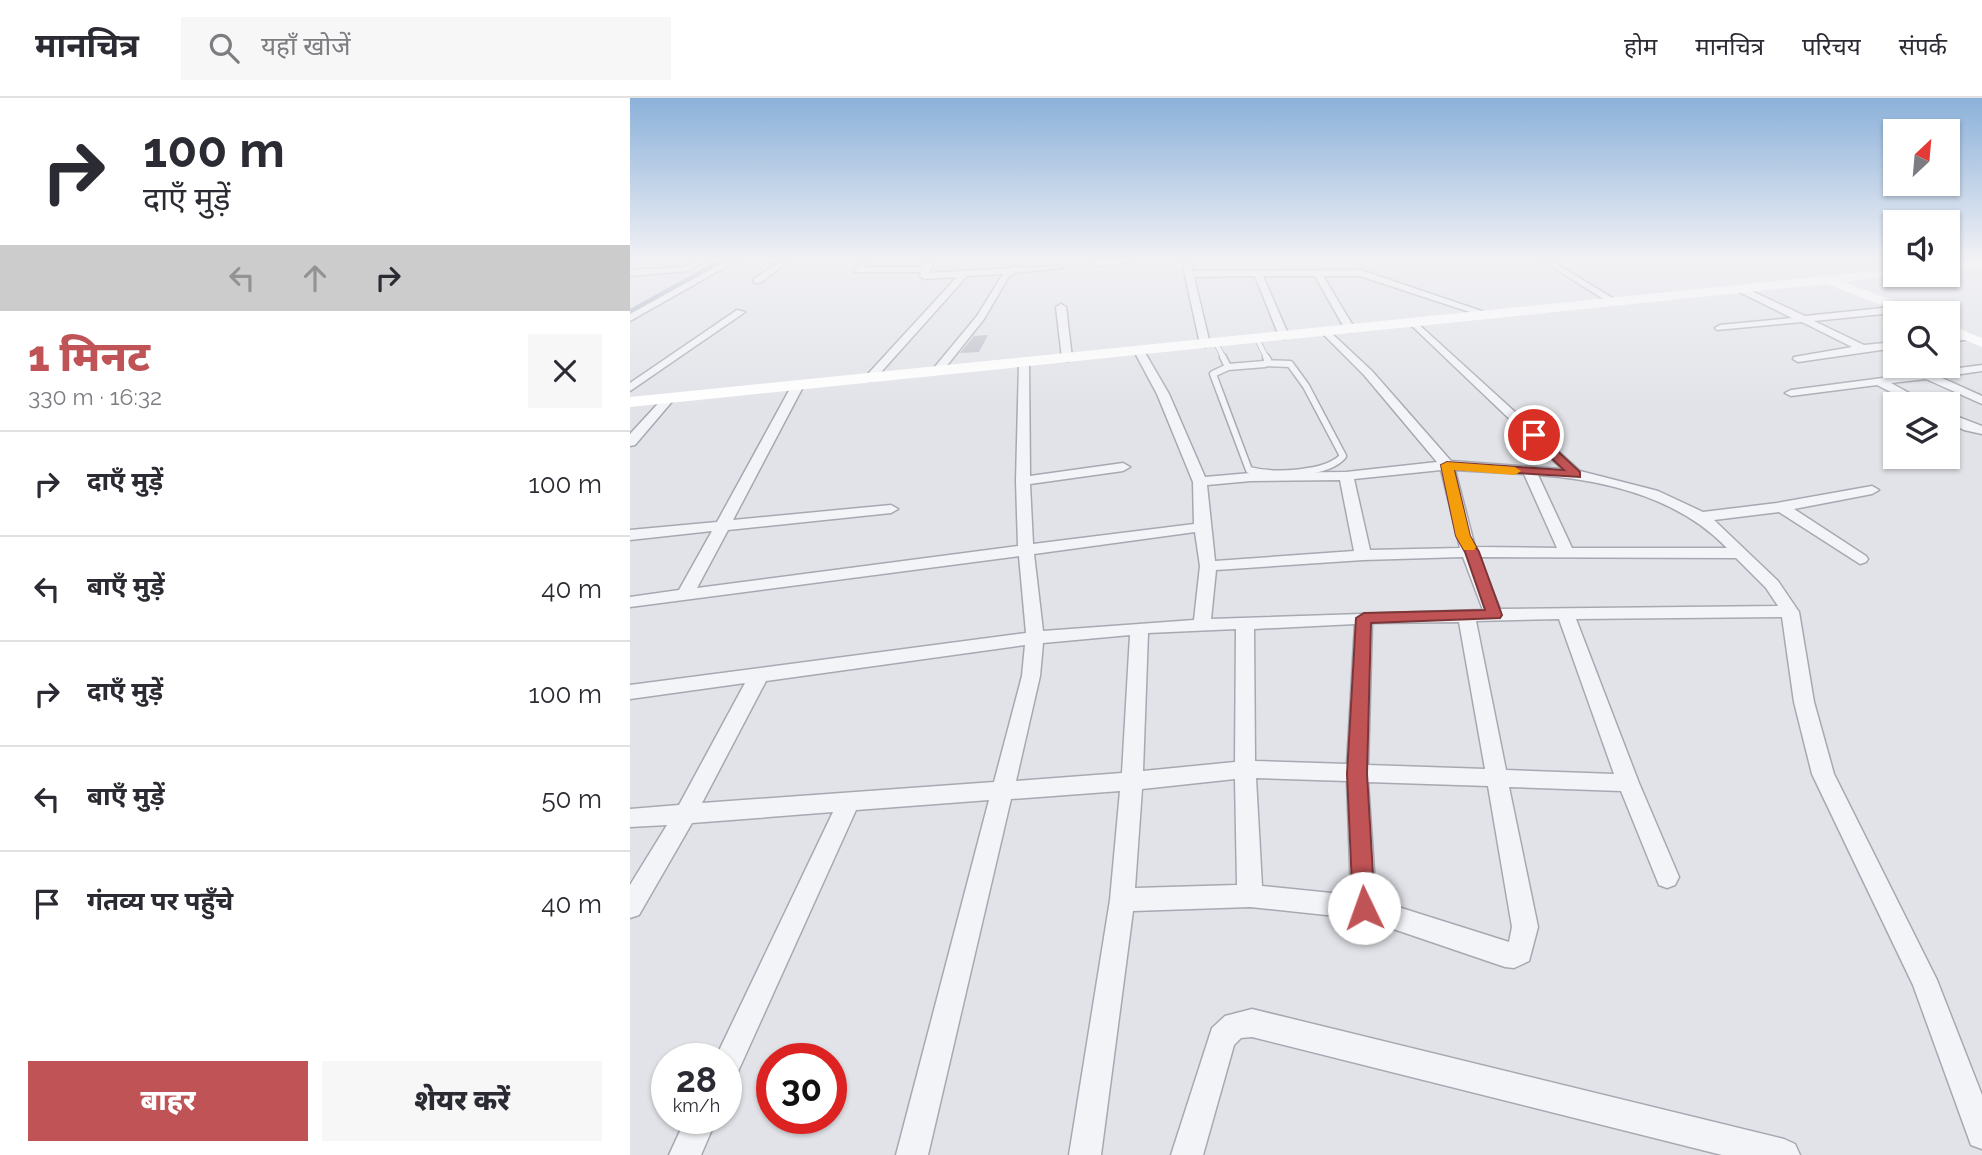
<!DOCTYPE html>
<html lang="hi">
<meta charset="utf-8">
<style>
:root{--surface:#fff;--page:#f7f7f7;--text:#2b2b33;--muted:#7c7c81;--line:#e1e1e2;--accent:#c05355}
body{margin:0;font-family:Raleway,"Noto Sans Devanagari",sans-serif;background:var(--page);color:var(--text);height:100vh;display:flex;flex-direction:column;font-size:26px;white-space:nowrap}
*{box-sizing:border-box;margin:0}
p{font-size:23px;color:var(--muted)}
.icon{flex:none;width:38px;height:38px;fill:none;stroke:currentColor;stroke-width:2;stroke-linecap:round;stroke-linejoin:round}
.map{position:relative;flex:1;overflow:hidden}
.panel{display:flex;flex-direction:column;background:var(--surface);width:630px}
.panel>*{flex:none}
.hud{background:#fff;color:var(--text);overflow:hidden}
.needle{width:46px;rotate:26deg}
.tools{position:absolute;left:1253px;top:21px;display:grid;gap:14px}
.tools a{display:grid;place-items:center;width:77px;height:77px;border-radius:0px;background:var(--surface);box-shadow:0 2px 5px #0004;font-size:35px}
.speed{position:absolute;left:21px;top:945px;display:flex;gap:14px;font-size:35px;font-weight:700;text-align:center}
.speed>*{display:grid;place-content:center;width:91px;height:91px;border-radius:50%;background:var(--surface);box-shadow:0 2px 5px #0004;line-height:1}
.speed small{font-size:18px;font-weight:400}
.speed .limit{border:10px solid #d22;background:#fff;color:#111}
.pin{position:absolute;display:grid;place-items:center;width:60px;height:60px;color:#fff;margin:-30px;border:4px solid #fff;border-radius:50%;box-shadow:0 2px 7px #0007}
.me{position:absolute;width:77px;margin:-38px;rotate:357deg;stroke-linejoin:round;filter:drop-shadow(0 0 5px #0008)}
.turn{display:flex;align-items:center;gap:24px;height:147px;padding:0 28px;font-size:32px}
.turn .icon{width:91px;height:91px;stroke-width:2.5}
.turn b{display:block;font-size:49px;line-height:60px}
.lanes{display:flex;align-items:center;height:66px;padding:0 28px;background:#0003;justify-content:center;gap:35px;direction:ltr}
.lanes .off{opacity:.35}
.round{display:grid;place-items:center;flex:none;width:74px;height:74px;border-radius:0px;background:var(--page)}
.summary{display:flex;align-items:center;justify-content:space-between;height:119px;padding:0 28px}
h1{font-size:42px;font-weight:800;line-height:52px;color:var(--accent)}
.action{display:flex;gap:14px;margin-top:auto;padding:14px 28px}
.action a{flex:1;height:80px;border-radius:0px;background:var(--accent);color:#fff;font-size:28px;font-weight:800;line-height:80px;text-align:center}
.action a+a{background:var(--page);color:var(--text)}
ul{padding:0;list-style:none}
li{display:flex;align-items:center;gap:21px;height:105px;padding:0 28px;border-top:2px solid var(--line)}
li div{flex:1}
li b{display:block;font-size:26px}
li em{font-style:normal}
header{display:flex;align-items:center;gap:42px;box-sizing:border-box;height:98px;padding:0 35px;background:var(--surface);border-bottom:2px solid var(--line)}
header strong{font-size:33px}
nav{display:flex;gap:38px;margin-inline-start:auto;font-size:24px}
.search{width:490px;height:63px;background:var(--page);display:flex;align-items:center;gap:18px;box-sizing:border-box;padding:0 24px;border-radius:0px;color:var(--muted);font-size:26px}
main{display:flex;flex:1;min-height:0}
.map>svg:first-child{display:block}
</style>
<header>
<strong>मानचित्र</strong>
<div class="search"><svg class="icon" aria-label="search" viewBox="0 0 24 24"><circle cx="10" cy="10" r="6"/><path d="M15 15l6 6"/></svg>यहाँ खोजें</div>
<nav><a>होम</a><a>मानचित्र</a><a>परिचय</a><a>संपर्क</a></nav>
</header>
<main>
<section class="panel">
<div class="hud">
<div class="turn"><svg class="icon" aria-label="right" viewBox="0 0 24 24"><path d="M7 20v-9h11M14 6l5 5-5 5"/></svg><div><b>100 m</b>दाएँ मुड़ें</div></div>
<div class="lanes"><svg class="icon off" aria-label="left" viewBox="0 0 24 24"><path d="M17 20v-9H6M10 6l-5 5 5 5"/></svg><svg class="icon off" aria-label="ahead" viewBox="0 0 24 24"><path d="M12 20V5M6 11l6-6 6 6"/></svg><svg class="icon" aria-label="right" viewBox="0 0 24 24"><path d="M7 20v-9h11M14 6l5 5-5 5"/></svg></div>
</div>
<div class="summary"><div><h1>1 मिनट</h1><p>330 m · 16:32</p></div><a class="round"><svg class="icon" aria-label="close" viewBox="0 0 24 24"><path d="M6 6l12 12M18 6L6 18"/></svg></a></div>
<ul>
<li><svg class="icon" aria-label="right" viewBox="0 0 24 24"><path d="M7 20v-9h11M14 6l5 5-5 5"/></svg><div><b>दाएँ मुड़ें</b></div><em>100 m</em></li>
<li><svg class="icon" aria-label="left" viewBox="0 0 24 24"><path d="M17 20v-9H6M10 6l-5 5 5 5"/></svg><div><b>बाएँ मुड़ें</b></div><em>40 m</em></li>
<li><svg class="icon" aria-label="right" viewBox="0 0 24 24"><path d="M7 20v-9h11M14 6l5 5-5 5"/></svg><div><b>दाएँ मुड़ें</b></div><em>100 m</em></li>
<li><svg class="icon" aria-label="left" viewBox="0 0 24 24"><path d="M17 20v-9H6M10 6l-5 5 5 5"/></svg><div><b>बाएँ मुड़ें</b></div><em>50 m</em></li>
<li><svg class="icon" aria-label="arrive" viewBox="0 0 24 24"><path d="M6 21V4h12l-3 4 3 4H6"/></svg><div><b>गंतव्य पर पहुँचे</b></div><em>40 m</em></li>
</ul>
<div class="action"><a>बाहर</a><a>शेयर करें</a></div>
</section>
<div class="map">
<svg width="1352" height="1057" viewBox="0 0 1352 1057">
<rect width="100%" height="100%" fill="#e1e3e8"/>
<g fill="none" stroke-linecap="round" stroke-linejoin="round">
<path stroke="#a0acc4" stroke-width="3.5" d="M0,213l90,-50"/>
</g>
<path fill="#bcbec7" d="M358,237l-9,17 -19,1 14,-17z"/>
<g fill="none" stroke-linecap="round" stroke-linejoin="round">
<g stroke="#a7a9b2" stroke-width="6">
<path id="lane-far1" d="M627,241l10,20
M586,245l8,16"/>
</g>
<g stroke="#a7a9b2" stroke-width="9">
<path id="lane" d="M593,259l5,10 37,-3 3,-4 -2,-3
M598,269l-15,7 36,96c23,6 78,5 94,-14l-37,-70 -16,-22 -23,-1"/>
</g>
<g stroke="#a7a9b2" stroke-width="3">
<path id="street" d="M66,163h10l-19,10 -57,5v-6l55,-3z
M96,163h10l-106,60v-7z
M150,163h9l-29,22h-6v-4z
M232,163h8l-6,6h57l6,-6h8l-6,12 81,-5 6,-2 4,2 38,-2 4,2 -48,5 -6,5 -24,41 -43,54h-8v-4l44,-53 26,-42 -36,2 -93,104 -4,1 -6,-3 2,-2 91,-99 -33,2 -4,-3 1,-4h-67z
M460,163h45l-35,5z
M552,163h8l3,10 168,-1 132,45 -8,2 -125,-41h-37l32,53 -5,3 -5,-3 -30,-53h-52l26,60 -5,3 -5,-3 -24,-60 -61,1 16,67 -5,3 -5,-3z
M913,163h9l67,41 -8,2z
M1250,163l15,1v5l-14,-4z
M1107,189h6l62,29 97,-10 5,3 -5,3 -88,9 50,24 31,-3v6l-97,14 -5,-3 1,-2 58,-10 -50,-25 -85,8 -2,-2 5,-3 72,-7 -55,-27z
M431,206l5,3 6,51 -5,3 -5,-3 -6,-51z
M107,212l8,2 -115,79v-8z
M785,223l165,150 78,20 45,21 74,-9 95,-17 7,4 -7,4 -78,15 72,47 2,3 -2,3 -6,2 -81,-52 -65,8 64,61 21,31 15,90 20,72 103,206 45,115v54l-11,-4 -58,-160 -101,-211 -18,-72 -12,-85 -206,2 63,164 40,94 -4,8 -8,3 -8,-3 -38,-94 -112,-4 29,140 -9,34 -15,7 -9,-1 -141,-48 -114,-12 -117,4 -32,244h-32l41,-255 10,-109 -109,8 -83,356h-32l93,-355 -133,10 -120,266 -10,4v-21h-11l118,-247 -141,11 -53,92 -9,3v-33l37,-60 -37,2v-18l49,-4 66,-122 -115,16v-14l396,-52 -7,-77 -389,51v-10l49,-7 33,-59 -82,9v-10l87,-8 75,-137 6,-3 6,3 -71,135 158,-15 7,4 -7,4 -163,17 -31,58 321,-42 -2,-65 3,-118 5,-3 5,3 1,113 93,-13 7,4 -7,4 -93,13 3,60 161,-20 -1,-42 -36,-88 -23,-43 5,-3 5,3 25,43 36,83 46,-4 95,-1 91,-10 -73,-87 -41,-41v-4l4,-1 45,42 79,90 111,8 -150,-143v-4zM811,372l19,78 -90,2 -16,-71zM825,372l69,4 33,74 -82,-1zM908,377c68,5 141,23 189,73h-155zM710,382l14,71 -139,10 -8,-76 44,-4zM565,434l5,34 -6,54 -151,11 -9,-77zM833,459l20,53 -272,9 5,-49 147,-10zM849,459l257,1 30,30 12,18 -278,3zM929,521l55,155 -108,-4 -30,-149zM829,524l26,147 -117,-4 4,-142zM725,526l-8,140 -92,-3 -1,-132zM606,531l-1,133 -92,9 5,-138zM500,537l-8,138 -106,8 24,-105 3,-33zM395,547l-3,31 -28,106 -292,21 64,-122zM626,680l91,3 4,114 -89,-9zM605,681l2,106 -102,3 7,-99zM738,684l120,4 24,141 -3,15 -133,-42z
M1338,236l5,3 -1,2 -24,3v-6z
M1352,267v6l-42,6 42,19v8l-56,-25 -35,4 38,21h-15l-37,-19 -86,11 -6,-3 6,-3z
M35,298l10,2 -40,47 -5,1v-12z
M1318,315l34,13v8l-18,-4 -16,-8z
M622,911l532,130 11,5 5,11h-78l-470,-118 -11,1 -7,7 -31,110h-32l41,-127 13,-12z
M56,1020h31l-16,37h-32z"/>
</g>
<use href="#lane-far1" stroke="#f3f4f7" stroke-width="4.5"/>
<use href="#lane" stroke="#f3f4f7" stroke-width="6"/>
<use href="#street" fill="#f3f4f7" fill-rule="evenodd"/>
<path fill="#fff" fill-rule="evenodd" d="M1352,164v6l-34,3v-6z
M1265,171v6h4l-55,7 73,28 1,3h-17l-74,-29 -1197,123v-10z
M1318,226l34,14v9l-34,-14z"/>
</g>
<linearGradient id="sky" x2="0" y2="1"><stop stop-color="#8bb1da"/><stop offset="0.52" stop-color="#f2f2f5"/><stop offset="1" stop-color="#f2f2f5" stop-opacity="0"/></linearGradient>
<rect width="1352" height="311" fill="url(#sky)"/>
<path fill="#c05355" stroke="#7d3637" stroke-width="2" d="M900,335h8l42,39v5l-126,-8 16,67 9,16 23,63 -2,3 -129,5 -4,151 8,134 -3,7 -8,3 -8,-3 -3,-7 -6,-134 9,-156 8,-5 121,-3 -20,-58 -9,-16 -15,-71 6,-3 117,8 -34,-32z"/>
<path fill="#f59e0b" d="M817,364l68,5 6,4 -6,4 -61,-5 16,66 6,11 -2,3h-10l-8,-14 -15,-71z"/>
</svg>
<div class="tools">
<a><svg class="needle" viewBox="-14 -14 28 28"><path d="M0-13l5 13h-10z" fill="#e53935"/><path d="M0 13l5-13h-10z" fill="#7c7c81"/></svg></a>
<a><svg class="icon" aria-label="sound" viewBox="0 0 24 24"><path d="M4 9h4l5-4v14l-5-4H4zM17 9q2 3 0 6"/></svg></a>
<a><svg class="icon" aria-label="search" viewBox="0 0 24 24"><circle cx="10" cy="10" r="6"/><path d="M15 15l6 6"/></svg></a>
<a><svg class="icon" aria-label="layers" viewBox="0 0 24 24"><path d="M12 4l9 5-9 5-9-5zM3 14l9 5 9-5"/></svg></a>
</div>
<div class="speed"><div>28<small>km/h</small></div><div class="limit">30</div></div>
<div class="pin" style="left:904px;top:337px;background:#d93025"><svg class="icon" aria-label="arrive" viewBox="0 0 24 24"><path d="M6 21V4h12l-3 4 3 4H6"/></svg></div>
<svg class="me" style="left:734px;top:810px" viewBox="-20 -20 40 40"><circle r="19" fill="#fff"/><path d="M0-13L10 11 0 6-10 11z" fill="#c05355"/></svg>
</div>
</main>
